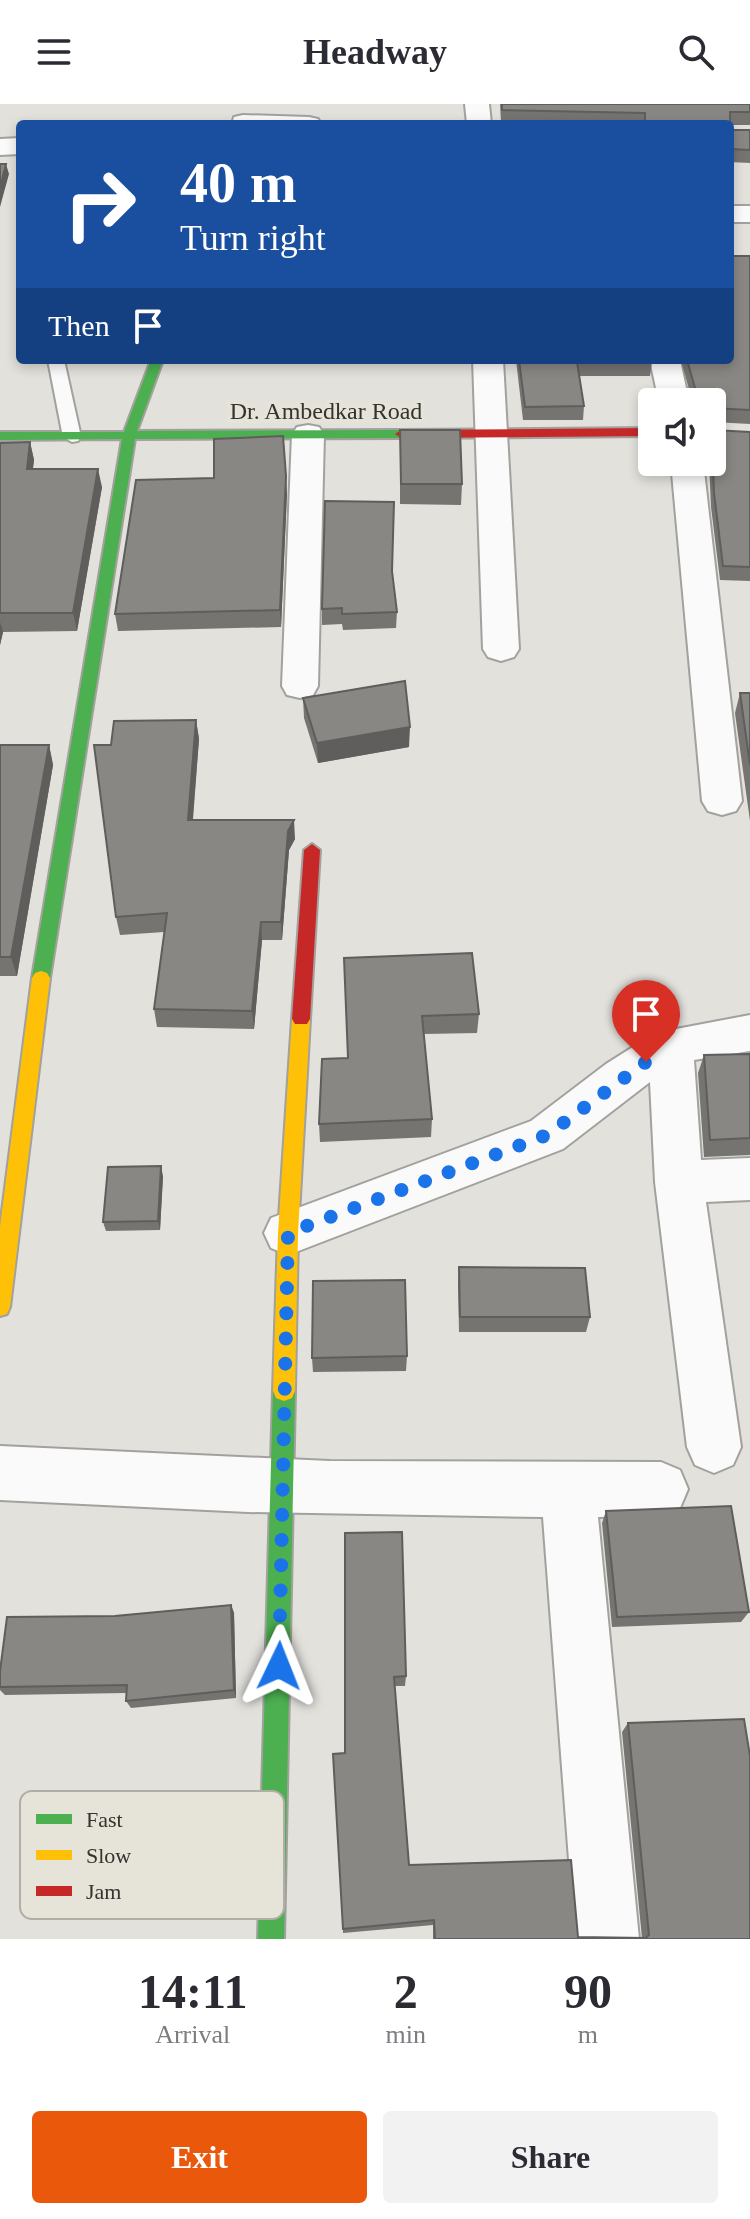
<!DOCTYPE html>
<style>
:root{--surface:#fff;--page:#f2f2f3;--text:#2b2b33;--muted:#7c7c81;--accent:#ea580c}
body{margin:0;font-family:"Times New Roman",serif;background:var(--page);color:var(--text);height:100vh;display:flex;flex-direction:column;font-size:30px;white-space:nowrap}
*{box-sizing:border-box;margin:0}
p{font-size:26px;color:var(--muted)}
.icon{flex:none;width:44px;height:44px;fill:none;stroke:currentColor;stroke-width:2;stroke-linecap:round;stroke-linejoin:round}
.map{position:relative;height:1835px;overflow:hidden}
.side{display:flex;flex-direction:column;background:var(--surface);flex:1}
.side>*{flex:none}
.banner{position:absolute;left:16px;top:16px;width:718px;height:244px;border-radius:8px;box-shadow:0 4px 12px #0003;background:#1a4fa0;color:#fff;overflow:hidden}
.controls{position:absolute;left:638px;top:284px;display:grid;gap:16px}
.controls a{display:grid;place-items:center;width:88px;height:88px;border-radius:8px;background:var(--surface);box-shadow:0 4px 12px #0003;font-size:40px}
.pin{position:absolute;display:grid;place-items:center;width:68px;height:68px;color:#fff;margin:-82px -34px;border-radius:50% 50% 50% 0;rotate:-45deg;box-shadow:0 0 8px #0007}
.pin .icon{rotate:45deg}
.me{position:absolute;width:88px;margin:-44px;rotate:2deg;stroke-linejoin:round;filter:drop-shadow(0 0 6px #0008)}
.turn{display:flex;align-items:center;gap:28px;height:168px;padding:0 32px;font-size:36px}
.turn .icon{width:104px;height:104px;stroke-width:2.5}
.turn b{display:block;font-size:56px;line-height:68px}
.then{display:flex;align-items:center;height:76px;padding:0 32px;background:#0003;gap:16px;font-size:30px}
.eta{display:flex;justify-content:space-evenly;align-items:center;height:136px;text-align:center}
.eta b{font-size:48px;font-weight:700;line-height:56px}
.cta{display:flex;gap:16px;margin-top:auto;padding:16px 32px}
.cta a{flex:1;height:92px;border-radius:8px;background:var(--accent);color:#fff;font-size:32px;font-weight:700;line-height:92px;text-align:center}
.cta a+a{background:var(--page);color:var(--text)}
header{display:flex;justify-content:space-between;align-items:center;height:104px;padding:0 32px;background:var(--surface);font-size:36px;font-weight:700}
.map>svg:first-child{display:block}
</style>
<header><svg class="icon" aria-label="menu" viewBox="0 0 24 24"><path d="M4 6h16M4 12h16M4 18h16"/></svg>Headway<svg class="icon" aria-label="search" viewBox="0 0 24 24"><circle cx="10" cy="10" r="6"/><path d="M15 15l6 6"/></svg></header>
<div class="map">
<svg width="750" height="1835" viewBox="0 0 750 1835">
<rect width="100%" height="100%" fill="#e2e1dc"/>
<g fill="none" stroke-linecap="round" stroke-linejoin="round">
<g stroke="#a2a19d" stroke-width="4">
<path id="lane" d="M48,256h16l17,77 -3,4 -6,1 -9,-5z"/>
</g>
<g stroke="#a2a19d" stroke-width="4">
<path id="street" d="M465,0h24l2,20h-24z
M243,11l66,2 9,2 3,5h-89l2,-7z
M20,34v16l-20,1v-16z
M730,102h20v16h-20z
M473,256h30l16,289 -5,8 -13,4 -13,-4 -5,-8z
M650,256h30l9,42h-30z
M308,321l11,2 5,7 -6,252 -5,9 -13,3 -13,-3 -5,-9 10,-252 5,-7z
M671,358h32l39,339 -6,10 -14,4 -14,-4 -6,-10z
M750,911v36l-56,9 7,100 49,-2v42l-44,2 35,245 -8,18 -19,8 -19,-8 -8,-18 -32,-265 -5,-100 -87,67 -275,106 -17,-7 -7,-15 7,-15 260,-97 75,-57 49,-31z
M0,1342l330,15 331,1 19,8 8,19 -8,19 -19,8 -63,1 41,422h-64l-32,-422 -295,-5 -248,-12z"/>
</g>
<g stroke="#a2a19d" stroke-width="4">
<path id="fast" d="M151,256h12l-26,71 264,-1 6,4 -6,4 -266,1 -85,539 -3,5h-12l-3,-5 90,-539 -122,1v-8h124z
M284,1277l8,3 3,7 -11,548h-26l15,-548 3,-7z"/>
</g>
<g stroke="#a2a19d" stroke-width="4">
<path id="slow" d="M41,867l6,2 3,5 -40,329 -3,7 -7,2v-89l32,-249 3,-5z
M301,908l6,2 3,5 -12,214 -3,158 -3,7 -8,3 -8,-3 -3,-7 5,-158 14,-214 3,-5z"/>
</g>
<g stroke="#a2a19d" stroke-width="4">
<path id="jam" d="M652,324v8l-251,2 -6,-4 6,-4z
M312,740l8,6 -10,169 -3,5h-12l-3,-5 12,-169z"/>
</g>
<use href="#lane" fill="#fbfafa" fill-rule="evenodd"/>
<use href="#street" fill="#fbfafa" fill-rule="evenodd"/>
<use href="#fast" fill="#4caf50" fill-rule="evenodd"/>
<use href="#slow" fill="#ffc107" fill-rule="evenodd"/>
<use href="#jam" fill="#c62828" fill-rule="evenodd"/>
</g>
<path fill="#757471" d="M500,0h250v21h-20v5h20v33l-20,-1v-38h-168l-61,-2z
M750,152v168l-37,-2v8l37,2v149l-30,-1 -9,-73 -2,-45h3v-60h-24l2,-9 -9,-33h49z
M516,256h136v2l-2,14h-71l5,30 -1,14h-60z
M400,326l62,54 -1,21 -61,-1z
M30,338l4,18 -1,9 69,18 -25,144 -74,1 -3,13v-202z
M214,374l73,15 -6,134 -163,4 -3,-17z
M392,469l5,39 -1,16 -53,2 -1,-6 -20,1v-16z
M740,589h10v128l-15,-108z
M303,594l106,49 -91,16 -14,-45z
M196,616l3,19 -6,81 102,19 -6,11 -7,90h-20l-8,89 -97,-2 -3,-18 10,-77 -44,3 -4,-18 -5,-172z
M0,641h49l4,20 -36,211h-17z
M344,854l135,56 -2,19 -53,1 8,85 -1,18 -111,5 -1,-18 29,-66z
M750,950v101l-46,2 -6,-84 6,-18z
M163,1072l-3,54 -54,1 -3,-9z
M459,1163l131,50 -4,15h-127l-1,-49z
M407,1252l-1,15 -93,1 -1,-14z
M606,1407l143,101 -8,10 -129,5 -10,-104z
M345,1429l61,143 -1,10h-10l14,179 169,72 64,1 -20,-206 6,-9 122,216h-317v-14l-90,8 2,-180z
M231,1501l3,8 2,85 -105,10 -5,-7v-8l-121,2 -5,-5v-19l115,-55z"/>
<path fill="#5f5e5c" d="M6,60l3,10 -9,33v-19z
M30,338l4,18 -4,28 -3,-19z
M98,365l4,18 -25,144 -4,-18z
M286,372l1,17 -6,134 -1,-17z
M0,518l3,10 -3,13z
M196,616l3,19 -8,100 -3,-19z
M410,623l-1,20 -91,16 -1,-20z
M49,641l4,20 -36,211 -6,-19z
M294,716l1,19 -6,11 -7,90 -1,-18 7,-91z
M261,818l1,18 -8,89 -2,-18z
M161,1062l2,10 -3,54 -2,-9z
M231,1501l3,8 2,85 -2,-8z"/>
<path fill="#888783" stroke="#5f5e5c" stroke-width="2" d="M502,0h248v8h-20v18h20v20l-20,-1v-25h-85v-11l-143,-3z
M0,60h6l-6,24z
M730,152h20v154l-37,-2v22l37,2v135l-27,-1 -9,-73 -2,-47v-44h-20l-2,-11 5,-3 -8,-28h43z
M519,256h133v2h-75l7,44 -59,1z
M400,326h60l2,54h-61z
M283,332l3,40 -6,134 -165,4 21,-134 78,-2v-39z
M30,338l-3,27h71l-25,144h-73v-170z
M325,397l69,1 -2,69 5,41 -55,2v-6l-20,1z
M405,577l5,46 -93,16 -14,-45z
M740,589h10v72z
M196,616l-8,100h106l-6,11 -7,91h-20l-9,89 -98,-2 13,-96 -51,4 -22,-172h17l3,-24z
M0,641h49l-38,212h-11z
M472,849l7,61 -57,2 10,103 -113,5 3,-65 26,-1 -4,-100z
M750,950v84l-40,2 -6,-85z
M161,1062l-3,55 -55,1 5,-55z
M459,1163l126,1 5,49h-130z
M405,1176l2,76 -95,2 1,-77z
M731,1402l18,106 -132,5 -11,-106z
M402,1428l4,144 -12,1 15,188 162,-5 7,77 68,1 3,-3 -21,-212 116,-4 6,37v183h-315l-1,-19 -91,9 -10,-175 12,-1v-220z
M231,1501l3,85 -108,11 1,-16 -127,2v-16l7,-54 108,-1z"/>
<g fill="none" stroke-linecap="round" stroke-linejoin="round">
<path stroke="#1a73e8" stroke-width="14" stroke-dasharray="0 25.2" d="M279,1562l9,-433 259,-98 99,-73"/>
</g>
<g text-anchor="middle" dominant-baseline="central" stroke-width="8" stroke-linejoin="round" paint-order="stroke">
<g font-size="24" fill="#34332f" stroke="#e6e3d8">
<text x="326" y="307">Dr. Ambedkar Road</text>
</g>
</g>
<rect x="20" y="1687" width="264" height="128" rx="12" fill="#e6e3d8" stroke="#b1aea5" stroke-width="2"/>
<rect x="36" y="1710" width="36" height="10" fill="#4caf50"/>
<rect x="36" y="1746" width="36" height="10" fill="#ffc107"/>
<rect x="36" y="1782" width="36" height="10" fill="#c62828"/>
<g font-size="22" fill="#34332f">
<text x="86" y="1723">Fast</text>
<text x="86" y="1759">Slow</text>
<text x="86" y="1795">Jam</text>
</g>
</svg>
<div class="controls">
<a><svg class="icon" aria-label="sound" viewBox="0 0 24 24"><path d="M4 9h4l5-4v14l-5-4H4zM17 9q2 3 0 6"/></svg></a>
</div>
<div class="pin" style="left:646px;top:958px;background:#d93025"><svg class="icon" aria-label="arrive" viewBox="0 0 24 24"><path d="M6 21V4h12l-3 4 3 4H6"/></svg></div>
<svg class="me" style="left:279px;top:1562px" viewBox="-20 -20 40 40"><path d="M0-17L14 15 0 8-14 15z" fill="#1a73e8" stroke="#fff" stroke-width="4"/></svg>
<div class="banner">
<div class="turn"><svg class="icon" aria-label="right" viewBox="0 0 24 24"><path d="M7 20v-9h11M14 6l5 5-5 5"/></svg><div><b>40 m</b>Turn right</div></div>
<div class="then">Then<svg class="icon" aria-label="arrive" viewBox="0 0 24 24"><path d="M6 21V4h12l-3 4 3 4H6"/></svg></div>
</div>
</div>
<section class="side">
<div class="eta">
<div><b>14:11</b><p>Arrival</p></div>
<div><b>2</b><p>min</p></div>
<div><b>90</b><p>m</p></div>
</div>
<div class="cta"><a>Exit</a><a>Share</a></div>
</section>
